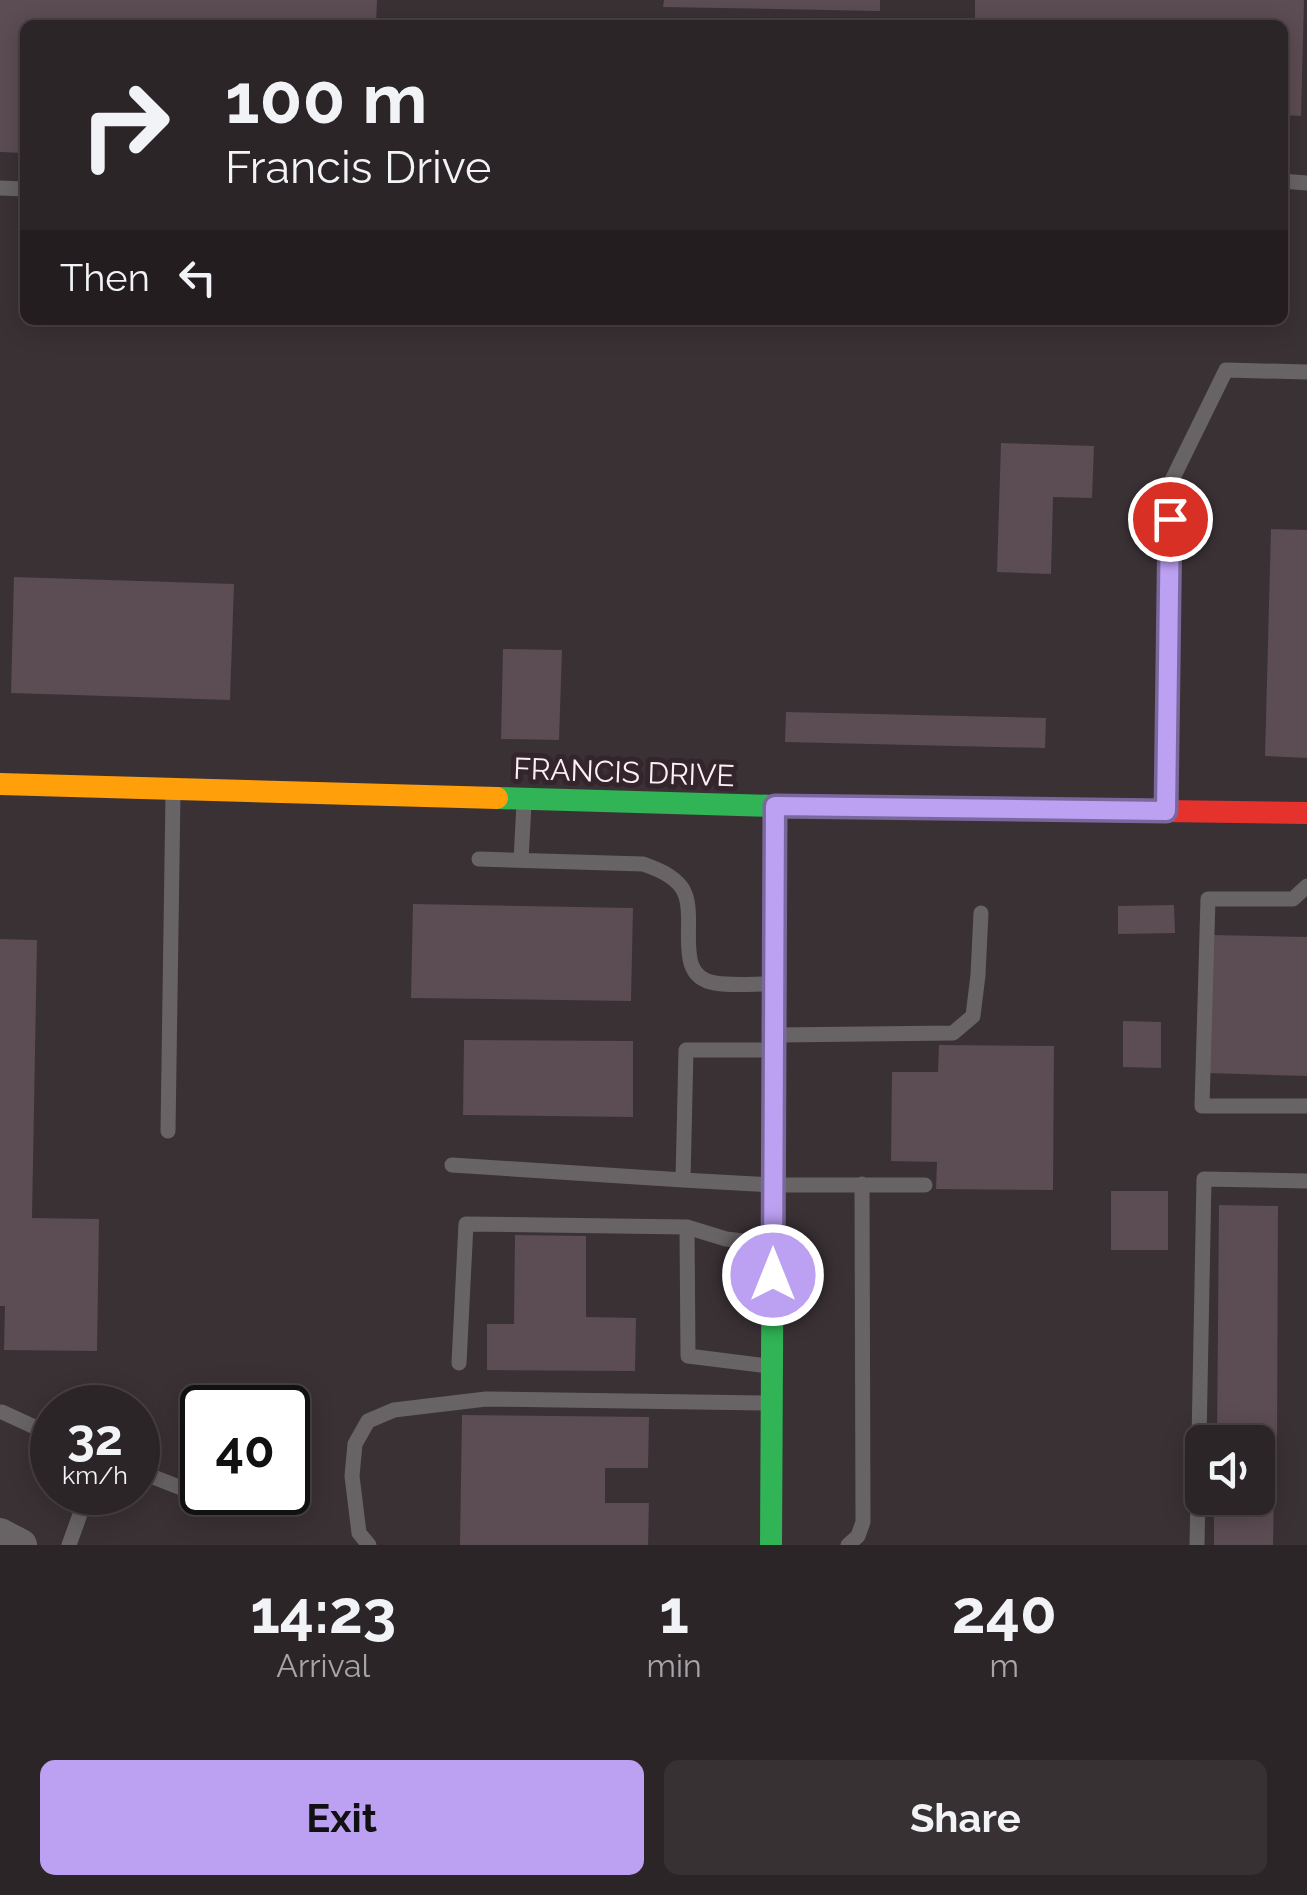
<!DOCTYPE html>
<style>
:root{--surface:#2c2528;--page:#383134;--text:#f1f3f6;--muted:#a6a5a8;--line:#484245;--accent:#bca0f2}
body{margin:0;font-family:Raleway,sans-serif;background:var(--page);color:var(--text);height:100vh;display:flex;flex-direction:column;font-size:38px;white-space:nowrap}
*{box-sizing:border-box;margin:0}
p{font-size:32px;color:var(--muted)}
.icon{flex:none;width:55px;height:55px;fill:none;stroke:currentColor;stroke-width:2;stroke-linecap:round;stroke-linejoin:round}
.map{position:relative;height:1545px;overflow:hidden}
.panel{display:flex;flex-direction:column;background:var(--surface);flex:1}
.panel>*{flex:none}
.top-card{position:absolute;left:20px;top:20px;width:1268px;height:305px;border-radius:15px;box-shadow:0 5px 25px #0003,0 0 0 2px var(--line);background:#2c2528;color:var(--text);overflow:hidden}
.controls{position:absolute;left:1185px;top:1425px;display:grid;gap:20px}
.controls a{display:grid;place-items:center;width:90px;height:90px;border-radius:15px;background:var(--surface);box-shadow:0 5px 25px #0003,0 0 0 2px var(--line);font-size:50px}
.speed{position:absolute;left:30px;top:1385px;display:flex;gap:20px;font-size:50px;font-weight:700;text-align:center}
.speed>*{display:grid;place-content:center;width:130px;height:130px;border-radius:50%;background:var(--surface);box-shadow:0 5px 25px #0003,0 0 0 2px var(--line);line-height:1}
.speed small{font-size:25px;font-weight:400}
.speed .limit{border:5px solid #111;border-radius:15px;background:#fff;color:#111}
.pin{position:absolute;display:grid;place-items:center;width:85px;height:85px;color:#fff;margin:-42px;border:5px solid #fff;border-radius:50%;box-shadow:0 2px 10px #0007}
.me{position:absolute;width:110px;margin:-55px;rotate:0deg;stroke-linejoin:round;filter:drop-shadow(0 0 8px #0008)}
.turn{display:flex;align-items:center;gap:35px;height:210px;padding:0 40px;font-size:45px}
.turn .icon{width:130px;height:130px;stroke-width:2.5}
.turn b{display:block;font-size:70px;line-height:85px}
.then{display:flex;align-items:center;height:95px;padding:0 40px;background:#0003;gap:20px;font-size:38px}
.eta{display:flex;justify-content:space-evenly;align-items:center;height:170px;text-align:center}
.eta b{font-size:60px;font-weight:700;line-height:70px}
.primary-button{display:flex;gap:20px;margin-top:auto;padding:20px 40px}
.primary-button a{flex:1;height:115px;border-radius:15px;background:var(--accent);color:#111;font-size:40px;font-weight:700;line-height:115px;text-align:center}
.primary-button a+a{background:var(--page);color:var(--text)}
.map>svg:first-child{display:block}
</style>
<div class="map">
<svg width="1307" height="1545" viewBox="0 0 1307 1545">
<rect width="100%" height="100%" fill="#3a3135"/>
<path fill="#5c4c54" d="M0,0h377l-1,25h-351v128l-25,-1z
M664,0h216v11l-217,-4z
M975,0h329l-3,116 -19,-1v-90h-307z
M1001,443l93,3 -2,52 -39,-1 -2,77 -54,-2z
M1271,529l36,1v228l-42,-2z
M14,577l220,7 -4,116 -219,-7z
M503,649l59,1 -3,90 -58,-1z
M786,712l260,6 -1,30 -260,-6z
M413,904l220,4 -2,93 -220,-3z
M1174,905l1,28 -57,1v-28z
M1212,935l95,2v139l-99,-3z
M0,939l37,1 -5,278 67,1 -2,132 -93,-1 1,-44h-5z
M1123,1021l38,1v46l-38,-1z
M464,1040l169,1v76l-170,-2z
M939,1045l115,1 -1,144 -117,-1 1,-27 -46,-1 1,-89h46z
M1111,1191h57v59h-57z
M1219,1205l59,1 -1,245 -19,-1v-8h-41z
M515,1235l71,1v81l50,1 -1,53 -148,-1v-46h27z
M462,1415l187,2 -1,51h-43v35h44l-1,42h-188z
M1258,1492h16l-1,53h-59v-47h44z"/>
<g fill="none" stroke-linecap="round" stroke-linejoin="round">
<path stroke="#686466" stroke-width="15" d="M1282,181l25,2
M0,188l25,1
M1166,807l5,-325 55,-112 81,2
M479,859l164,5c14,5 30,11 39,24 18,27 -12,88 33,95 17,3 37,1 55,1
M521,860l3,-56
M1307,886l-14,13h-85l-6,207h105
M777,1035l176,-2 20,-17 5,-41 3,-62
M768,1050h-82l-3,130 90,5h152
M168,1131l5,-338
M452,1165l231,15
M687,1227l1,129 80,10
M459,1363l7,-139 221,3 39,12 43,5
M2,1412l50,23
M138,1471l64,25
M69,1545l19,-53
M369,1545l-10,-12 -7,-57 3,-32 13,-23 26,-11 92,-11 282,4
M848,1545l10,-9 5,-14 -1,-338
M1197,1545l7,-366 103,2"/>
<path stroke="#686466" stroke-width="32" d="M0,1534l21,11"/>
<path stroke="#30b455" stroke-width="22" d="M497,798l278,8 242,3
M771,1545l4,-739"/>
<path stroke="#ff9f0a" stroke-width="22" d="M0,784l497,14"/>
<path stroke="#e5322d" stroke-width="22" d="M1017,809l290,4"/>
</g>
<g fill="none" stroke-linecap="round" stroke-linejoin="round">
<g stroke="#7a689d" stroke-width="25">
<path id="route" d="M773,1275l2,-469 391,5 4,-292"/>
</g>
<use href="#route" stroke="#bca0f2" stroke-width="18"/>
</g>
<g text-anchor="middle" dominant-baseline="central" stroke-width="10" stroke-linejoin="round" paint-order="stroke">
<g font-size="30" fill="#fcf0f5" stroke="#34242b">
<text transform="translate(624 772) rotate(2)">FRANCIS DRIVE</text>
</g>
</g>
</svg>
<div class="controls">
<a><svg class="icon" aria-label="sound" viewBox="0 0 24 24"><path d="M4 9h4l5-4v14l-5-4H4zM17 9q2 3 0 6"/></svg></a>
</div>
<div class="speed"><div>32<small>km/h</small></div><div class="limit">40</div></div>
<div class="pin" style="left:1170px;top:519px;background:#d93025"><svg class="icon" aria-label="arrive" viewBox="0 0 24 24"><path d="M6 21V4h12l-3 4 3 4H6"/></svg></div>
<svg class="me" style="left:773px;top:1275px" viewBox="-20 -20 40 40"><circle r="17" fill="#bca0f2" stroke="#fff" stroke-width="3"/><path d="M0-11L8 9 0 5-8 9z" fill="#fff"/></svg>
<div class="top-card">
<div class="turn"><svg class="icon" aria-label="right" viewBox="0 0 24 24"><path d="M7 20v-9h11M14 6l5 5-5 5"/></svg><div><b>100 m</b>Francis Drive</div></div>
<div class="then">Then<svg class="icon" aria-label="left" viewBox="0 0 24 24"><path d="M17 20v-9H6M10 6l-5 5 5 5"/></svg></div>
</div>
</div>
<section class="panel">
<div class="eta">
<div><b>14:23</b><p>Arrival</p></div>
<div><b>1</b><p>min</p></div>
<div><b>240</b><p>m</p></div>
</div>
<div class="primary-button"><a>Exit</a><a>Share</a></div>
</section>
